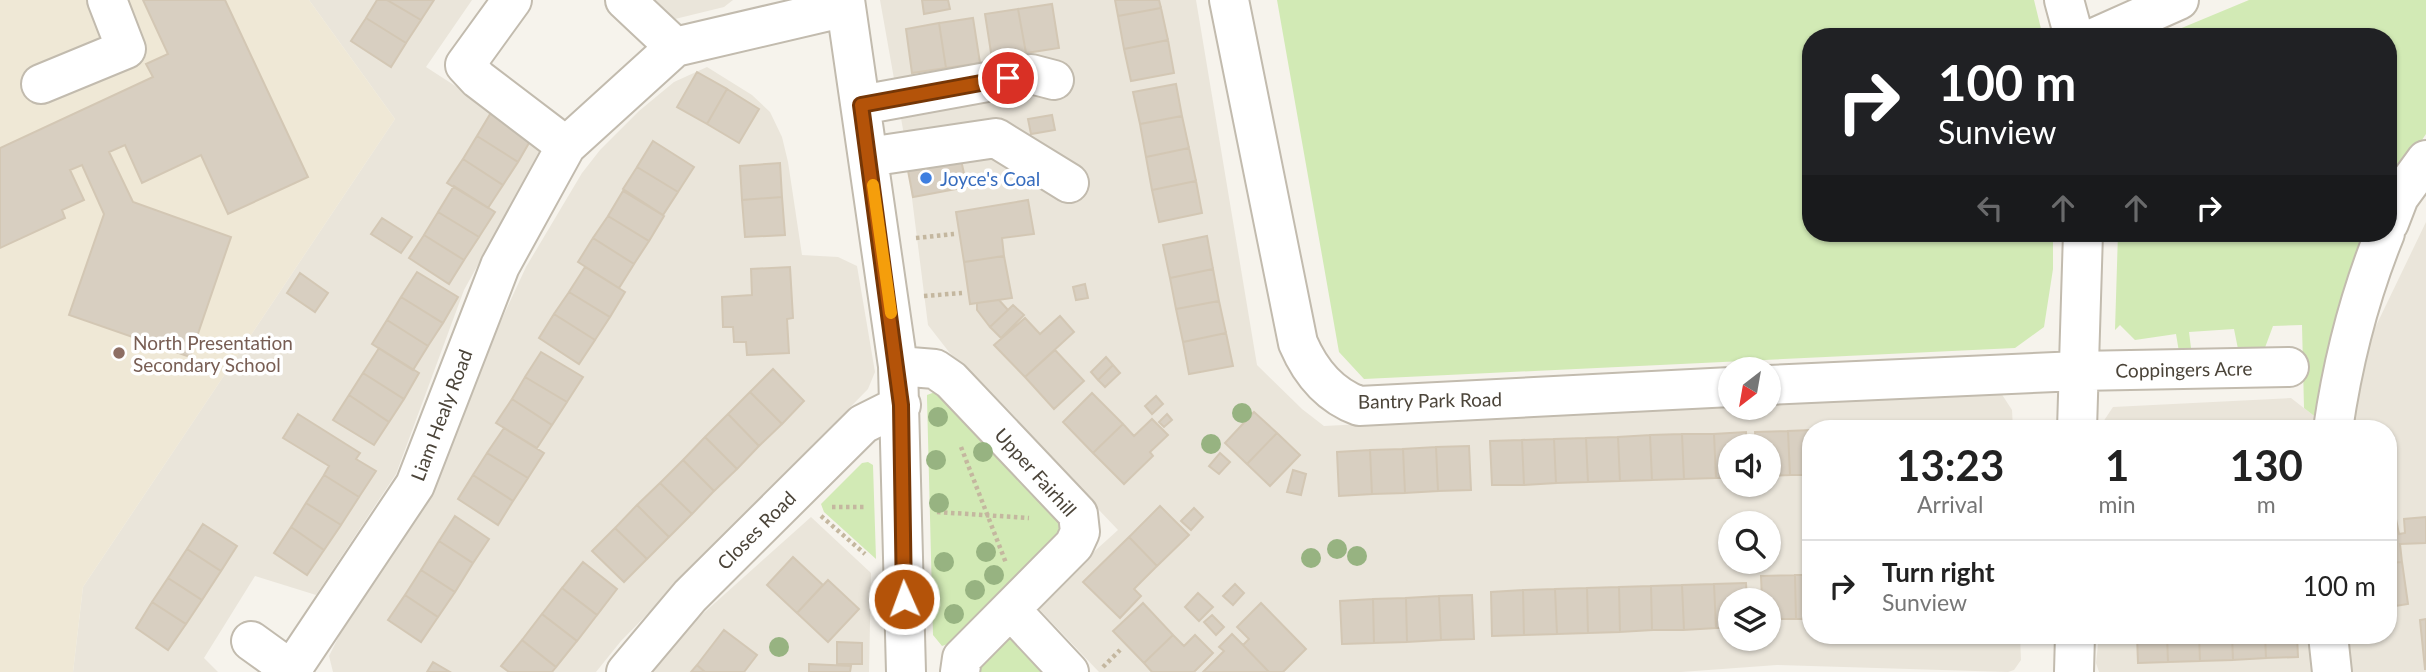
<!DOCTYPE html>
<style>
:root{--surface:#fff;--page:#f2f2f2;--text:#222;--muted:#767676;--line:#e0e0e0}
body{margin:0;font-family:Lato,sans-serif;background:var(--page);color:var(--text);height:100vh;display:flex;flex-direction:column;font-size:26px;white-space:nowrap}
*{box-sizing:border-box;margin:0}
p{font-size:23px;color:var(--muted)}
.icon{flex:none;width:38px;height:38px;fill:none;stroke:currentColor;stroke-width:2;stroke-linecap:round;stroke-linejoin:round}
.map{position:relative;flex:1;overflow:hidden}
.sheet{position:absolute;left:1802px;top:420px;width:595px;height:224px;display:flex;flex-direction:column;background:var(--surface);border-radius:28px;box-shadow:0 2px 5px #0004}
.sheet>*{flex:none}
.guide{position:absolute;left:1802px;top:28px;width:595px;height:214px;border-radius:28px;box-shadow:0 2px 5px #0004;background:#202124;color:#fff;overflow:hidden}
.needle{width:46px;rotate:211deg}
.buttons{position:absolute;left:1718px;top:357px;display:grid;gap:14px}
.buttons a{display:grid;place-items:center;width:63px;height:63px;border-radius:50%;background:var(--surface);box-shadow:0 2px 5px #0004;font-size:35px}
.pin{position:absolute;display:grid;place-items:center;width:60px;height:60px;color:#fff;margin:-30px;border:4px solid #fff;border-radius:50%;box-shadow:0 2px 7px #0007}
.me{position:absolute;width:77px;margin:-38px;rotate:358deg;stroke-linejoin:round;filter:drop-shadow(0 0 5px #0008)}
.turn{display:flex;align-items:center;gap:24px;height:147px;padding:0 21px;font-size:32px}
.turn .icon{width:91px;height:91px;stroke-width:2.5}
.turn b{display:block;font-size:49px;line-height:60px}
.lanes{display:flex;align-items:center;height:66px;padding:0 21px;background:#0003;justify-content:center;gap:35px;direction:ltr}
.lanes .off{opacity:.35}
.eta{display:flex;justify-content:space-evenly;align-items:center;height:119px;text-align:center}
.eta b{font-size:42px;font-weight:700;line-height:49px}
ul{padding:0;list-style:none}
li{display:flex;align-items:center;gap:21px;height:91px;padding:0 21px;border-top:2px solid var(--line)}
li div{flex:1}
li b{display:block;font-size:26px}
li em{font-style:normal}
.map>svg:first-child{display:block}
</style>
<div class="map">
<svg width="2426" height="672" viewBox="0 0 2426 672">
<rect width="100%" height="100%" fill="#f6f3ec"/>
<path fill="#eae5da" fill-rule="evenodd" d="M309,0h163l-46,67 119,77 -81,146 -68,184 -80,121 -61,-19 -51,82 14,14h-145l10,-85 312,-468z
M643,0h90l-9,7 -49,12 -17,-5z
M880,0h316l61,365 45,44 22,17 407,-21v3h38v-5l232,-10 11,17 1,19h-202v206h209l1,25 -7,10 -6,2 -231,-7 -96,7h-582l-61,-64 17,-21 63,-57 -169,-178 -21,-27 -24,-190zM1731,446h38v39h-38zM1731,523h38v39h-38zM1731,600h38v39h-38z
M707,67l45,28 18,17 12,25 6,25 14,93 36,2 19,9 18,106 -7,17 -247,252 -25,31h-263l-4,-16 11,-22 95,-149 45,-119 46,-99 56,-94 18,-23 39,-39 35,-29z
M2426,222v450h-87l-1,-37h51v-206h-48l7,-45z
M2291,398l27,21 -1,10h-213l-1,-7 10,-15z
M811,517l60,56 -2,99h-216l34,-44z
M2099,635h212l4,37h-216l-3,-9z"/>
<path fill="#efe8d6" d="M0,0h309l86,119 -312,468 -10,85h-73z"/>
<path fill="#d2eab5" d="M1277,0h757l9,37h-232v196h242v36l-9,58 -29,21 -651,31 -25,-27z
M2249,0h177v134l-37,55v-152h-229z
M2118,233h247l-47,186 -14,-11 -2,-83 -29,1 -10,27 -24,1 -5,-25 -45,3 3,24 -12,2 -4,-24 -41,6 -15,-15 -5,5z
M935,392l13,4 101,108 11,20v10l-109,109 -9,3 -9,-11 -6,-236v-4z
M868,462l5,3 3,94 -52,-47 -3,-8 41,-41z
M1014,632l41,40h-85z"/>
<path fill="#d8cfc1" stroke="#d3c7b4" stroke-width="2" d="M143,0h82l83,177 -80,37 -27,-59 -59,28 -17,-38 -16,7 24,50 98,35 -41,120 -121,-42 35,-101 -22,-49 -12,5 14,30 -22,10 3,8 -65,30v-100l153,-71 -7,-13 22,-10z
M377,0h10l34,20 -15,23 -40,-25z
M387,0h47l-13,20z
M948,0l2,9 -26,5 -2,-14z
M1115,0h44l2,8 -43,8z
M1052,4l7,44 -33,5 -8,-44z
M1161,8l7,32 -44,9 -6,-33z
M1018,9l8,44 -34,6 -7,-45z
M366,18l40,25 -15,24 -40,-26z
M973,18l7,45 -34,5 -7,-45z
M939,23l7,45 -34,5 -6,-44z
M1168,40l6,33 -43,8 -7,-32z
M697,72l30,17 -20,35 -30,-17z
M1176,84l6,32 -42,8 -7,-32z
M727,89l32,20 -20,34 -32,-19z
M492,111l41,25 -15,26 -41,-26z
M1052,115l3,15 -24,4 -3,-15z
M1182,116l7,32 -43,9 -6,-33z
M477,136l41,26 -15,23 -40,-26z
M653,141l41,26 -16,25 -41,-25z
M1189,148l7,33 -44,9 -6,-33z
M959,151l8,36 -54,10 -7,-37z
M463,159l40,26 -15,23 -41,-25z
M780,163l2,34 -40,3 -2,-34z
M637,167l41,25 -15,23 -40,-26z
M1196,181l6,32 -43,9 -7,-32z
M454,186l41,26 -16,25 -41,-25z
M623,191l41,25 -15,25 -41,-25z
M782,197l3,38 -40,2 -3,-37z
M1028,200l6,34 -32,4 2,18 -40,6 -8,-50z
M438,212l41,25 -15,23 -40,-25z
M608,216l41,25 -15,23 -41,-26z
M382,218l30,19 -11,16 -30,-19z
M424,235l40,25 -15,24 -40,-26z
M1207,236l6,33 -43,9 -7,-33z
M593,238l41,26 -15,24 -41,-26z
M1004,256l8,42 -42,6 -6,-42z
M585,267l40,25 -15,25 -41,-25z
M790,267l3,51 -6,1 2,34 -42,2 -1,-13h-12l-1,-15h-10l-1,-30 30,-2 -1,-26z
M1213,269l6,32 -43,8 -6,-31z
M417,272l41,25 -15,26 -42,-26z
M300,273l28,20 -13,19 -28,-19z
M1085,284l3,14 -12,2 -3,-13z
M569,292l41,25 -15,23 -41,-26z
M401,297l42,26 -15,23 -41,-26z
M999,300l9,10 -18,17 -13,-17v-7z
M1219,301l7,32 -43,9 -7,-33z
M1013,305l11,10 -23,23 -11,-11z
M554,314l41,26 -16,24 -40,-26z
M1060,316l14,16 -49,45 -31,-32 31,-27 15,16z
M387,320l41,26 -15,24 -41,-26z
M1226,333l7,33 -44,8 -6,-32z
M379,348l40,25 -15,26 -41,-26z
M1055,350l29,31 -30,28 -29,-32z
M541,352l42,25 -16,25 -42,-25z
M1106,357l7,8 -15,15 -7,-8z
M1113,365l7,8 -15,14 -7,-7z
M773,369l31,32 -22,23 -32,-32z
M363,373l41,26 -15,23 -40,-27z
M525,377l42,25 -15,23 -40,-26z
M750,392l32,32 -23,22 -31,-32z
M1092,393l31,31 -30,29 -30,-31z
M349,395l40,27 -15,23 -41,-25z
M1156,396l7,8 -11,10 -7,-8z
M512,399l40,26 -15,23 -41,-25z
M1254,412l23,21 -30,31 -22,-21z
M298,414l62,39 -4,6 20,12 -17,26 -35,-22 5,-9 -46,-28z
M728,414l31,32 -22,23 -32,-32z
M1167,414l5,6 -8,7 -5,-5z
M1152,419l16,16 -18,17 3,4 -29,28 -31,-31 30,-29 11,12z
M1974,422v7h-37v-5z
M504,428l40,25 -16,25 -41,-25z
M1811,430v45h-21l-2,-44z
M1788,431l2,44 -21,1v-30h-13l-1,-14z
M1746,432l1,14h-16v32h-15l-2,-44z
M1277,433l23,22 -30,31 -23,-22z
M1682,434l2,45 -32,1 -2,-45z
M1682,434h32l2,44 -32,1z
M1650,435l2,45 -32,1 -2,-44z
M705,437l32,32 -23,22 -31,-31z
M1618,437l2,44 -32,1 -2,-44z
M1586,438l2,44 -32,1 -2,-44z
M1554,439l2,44 -32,2 -2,-45z
M1522,440l2,45h-32l-2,-44z
M1469,446l2,44 -33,1 -2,-44z
M1436,447l2,44 -33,2 -2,-44z
M1403,449l2,44 -33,1 -2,-44z
M1370,450l2,44 -33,2 -2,-44z
M487,453l41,25 -15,23 -40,-26z
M1220,453l10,9 -11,12 -10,-8z
M683,460l31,31 -22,23 -32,-31z
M1293,470l13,4 -5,21 -14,-3z
M324,475l35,22 -18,28 -35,-22z
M473,475l40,26 -15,24 -40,-26z
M660,483l32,31 -23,23 -32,-32z
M306,503l35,22 -17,25 -33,-23z
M637,505l32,32 -22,22 -32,-31z
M1160,506l29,29 -32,31 -28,-29z
M1194,508l9,9 -12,13 -10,-9z
M455,516l34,23 -16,24 -34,-22z
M2426,517v26l-26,1 2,18 -13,1v-43l7,-1 3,15 6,-1 -1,-14z
M203,524l34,22 -16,25 -34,-22z
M291,527l33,23 -17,25 -33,-22z
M615,528l32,31 -23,23 -32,-31z
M1129,537l28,29 -23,23 7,7 -21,22 -37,-36z
M439,541l34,22 -18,29 -34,-22z
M187,549l34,22 -19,29 -34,-22z
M793,557l30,28 -26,28 -30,-28z
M583,562l34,27 -20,26 -35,-27z
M2402,562l6,42 -19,3v-44z
M421,570l34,22 -17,25 -33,-22z
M1795,575h16v44h-15z
M1795,575l1,44h-27v-19h-7l-1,-24z
M168,578l34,22 -16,24 -34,-22z
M828,580l31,29 -31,33 -31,-29z
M1746,583l1,17h-16v28h-15l-2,-44z
M1235,584l9,9 -11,12 -10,-9z
M1714,584l2,44 -32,2 -2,-45z
M1682,585l2,45h-32l-1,-44z
M1651,586l1,44 -32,2 -1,-45z
M1619,587l1,45 -32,1 -1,-45z
M562,588l35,27 -20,26 -35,-27z
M1587,588l1,45 -31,1 -2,-45z
M1555,589l2,45 -33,1 -1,-45z
M1523,590l1,45 -32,1 -1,-44z
M1198,593l15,14 -14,14 -14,-14z
M405,595l33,22 -17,25 -33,-22z
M1472,595l2,44 -33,1 -2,-44z
M1439,596l2,44 -34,2 -1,-44z
M1406,598l1,44 -33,1 -1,-44z
M1373,599l1,44 -32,1 -2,-43z
M152,602l34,22 -18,26 -32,-22z
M1143,603l30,32 -29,28 -31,-32z
M1261,603l45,46 -23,23h-14l-26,-27 6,-6 -12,-12z
M542,614l35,27 -21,26 -34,-27z
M1212,615l12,12 -8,8 -12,-13z
M2426,619v50h-1l-5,-49z
M724,630l33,25 -13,17h-39l-8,-7z
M1232,634l11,11 26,27h-66l21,-21 -5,-4z
M1173,635l11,11 11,-11 18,18 -19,19h-42l-8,-9z
M2137,635h30l1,27 -30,1z
M2167,635h32l1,26 -32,1z
M2199,635h33l1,25 -33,1z
M2232,635h33l1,23 -33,2z
M2265,635h32l1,22 -32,1z
M522,640l34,27 -4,5h-43l-8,-6z
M837,642l25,1v21h-25z
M433,662l17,10h-23z
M809,664l42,2 -1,6h-41z
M697,665l8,7h-14z"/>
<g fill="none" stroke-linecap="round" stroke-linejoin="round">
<g stroke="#c2bbae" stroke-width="42">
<path id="minor" d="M512,0l-47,65 13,14 88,67
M625,0l50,47
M845,0l53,366 8,306
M1229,0l69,343c12,28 31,52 61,63l372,-19
M2064,0l10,37
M2096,37l83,-37
M41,84l85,-35 -19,-49
M861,105l170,-31 23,6
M868,157l128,-19 73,45
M2389,223l10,-26 27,-37
M898,366l37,3 16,11 127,134 2,18 -6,13 -112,113 -2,14
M1769,385l309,-14 211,-4
M2077,429l6,-196
M2333,429c10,-69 26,-132 52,-196
M1011,610l58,62
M2328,635l4,37
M251,641l43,31
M290,672l125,-187 85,-219 66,-120 109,-99 171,-40
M626,672l64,-76 173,-172 38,-19
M2074,672l1,-37"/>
</g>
<path stroke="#c4b79f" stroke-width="4.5" stroke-dasharray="3.5 3.5" stroke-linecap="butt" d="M916,238l38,-4
M924,296l38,-3
M961,447l45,116
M832,507h33
M937,512l92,6
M821,516l44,38
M1103,667l17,-17"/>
<use href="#minor" stroke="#fff" stroke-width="38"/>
</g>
<g fill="#97b381">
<circle cx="1242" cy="413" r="10"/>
<circle cx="938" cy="417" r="10"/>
<circle cx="1211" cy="444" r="10"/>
<circle cx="983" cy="452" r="10"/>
<circle cx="936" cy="460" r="10"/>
<circle cx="939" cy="503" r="10"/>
<circle cx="1337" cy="549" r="10"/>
<circle cx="986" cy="552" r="10"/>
<circle cx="1357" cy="556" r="10"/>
<circle cx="1311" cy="558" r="10"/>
<circle cx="944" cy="562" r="10"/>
<circle cx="994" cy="575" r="10"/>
<circle cx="975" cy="590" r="10"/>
<circle cx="954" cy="614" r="10"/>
<circle cx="779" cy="647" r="10"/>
</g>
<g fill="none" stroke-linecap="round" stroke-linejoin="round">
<g stroke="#753606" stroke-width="18">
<path id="route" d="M904,599l-3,-194 -40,-300 147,-27"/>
</g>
<use href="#route" stroke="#b45309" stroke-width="12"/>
<path stroke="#f59e0b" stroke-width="12" d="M873,185l18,128"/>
</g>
<circle fill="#3f7fe0" stroke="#fff" stroke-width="2.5" cx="926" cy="178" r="7"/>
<circle fill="#8d6e63" stroke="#fff" stroke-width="2.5" cx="119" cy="353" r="7"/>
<g text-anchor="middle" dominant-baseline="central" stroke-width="7" stroke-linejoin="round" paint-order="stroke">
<g font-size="19" fill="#366cbe" stroke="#fff" text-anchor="start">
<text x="940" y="178">Joyce's Coal</text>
</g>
<g font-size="19" fill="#785e54" stroke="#fff" text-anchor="start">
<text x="133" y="342">North Presentation<tspan x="133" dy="22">Secondary School</tspan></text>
</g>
<g font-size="19" fill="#4b4439" stroke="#fff">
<text transform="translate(2184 369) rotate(-1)">Coppingers Acre</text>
<text transform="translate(1430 400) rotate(-1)">Bantry Park Road</text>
<text transform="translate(441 415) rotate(-69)">Liam Healy Road</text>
<text transform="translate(1036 472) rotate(48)">Upper Fairhill</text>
<text transform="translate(756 530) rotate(-45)">Closes Road</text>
</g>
</g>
</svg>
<div class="buttons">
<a><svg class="needle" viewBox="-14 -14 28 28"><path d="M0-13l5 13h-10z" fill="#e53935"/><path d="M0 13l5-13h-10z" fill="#767676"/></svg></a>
<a><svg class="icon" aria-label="sound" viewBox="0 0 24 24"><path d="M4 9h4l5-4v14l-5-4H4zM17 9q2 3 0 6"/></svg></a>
<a><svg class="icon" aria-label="search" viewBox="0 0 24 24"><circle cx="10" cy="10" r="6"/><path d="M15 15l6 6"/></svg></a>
<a><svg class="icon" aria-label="layers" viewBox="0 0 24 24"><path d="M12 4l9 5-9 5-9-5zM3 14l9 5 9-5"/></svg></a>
</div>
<div class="pin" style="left:1008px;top:78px;background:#d93025"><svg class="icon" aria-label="arrive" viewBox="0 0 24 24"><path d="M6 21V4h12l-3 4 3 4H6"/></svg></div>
<svg class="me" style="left:904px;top:599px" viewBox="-20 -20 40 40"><circle r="17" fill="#b45309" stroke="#fff" stroke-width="3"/><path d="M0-11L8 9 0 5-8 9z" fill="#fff"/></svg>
<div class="guide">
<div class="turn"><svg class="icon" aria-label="right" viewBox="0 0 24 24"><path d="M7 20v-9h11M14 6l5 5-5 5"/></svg><div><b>100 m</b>Sunview</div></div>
<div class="lanes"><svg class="icon off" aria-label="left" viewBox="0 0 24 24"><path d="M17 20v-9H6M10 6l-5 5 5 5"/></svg><svg class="icon off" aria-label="ahead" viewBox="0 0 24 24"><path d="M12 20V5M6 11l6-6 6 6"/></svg><svg class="icon off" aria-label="ahead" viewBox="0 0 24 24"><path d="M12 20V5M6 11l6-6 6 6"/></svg><svg class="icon" aria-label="right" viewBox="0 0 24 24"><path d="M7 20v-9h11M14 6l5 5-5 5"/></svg></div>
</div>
<section class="sheet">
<div class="eta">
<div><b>13:23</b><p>Arrival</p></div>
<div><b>1</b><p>min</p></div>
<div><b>130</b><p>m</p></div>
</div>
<ul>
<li><svg class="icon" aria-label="right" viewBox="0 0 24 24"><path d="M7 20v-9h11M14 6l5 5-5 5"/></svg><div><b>Turn right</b><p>Sunview</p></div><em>100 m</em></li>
</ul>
</section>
</div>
